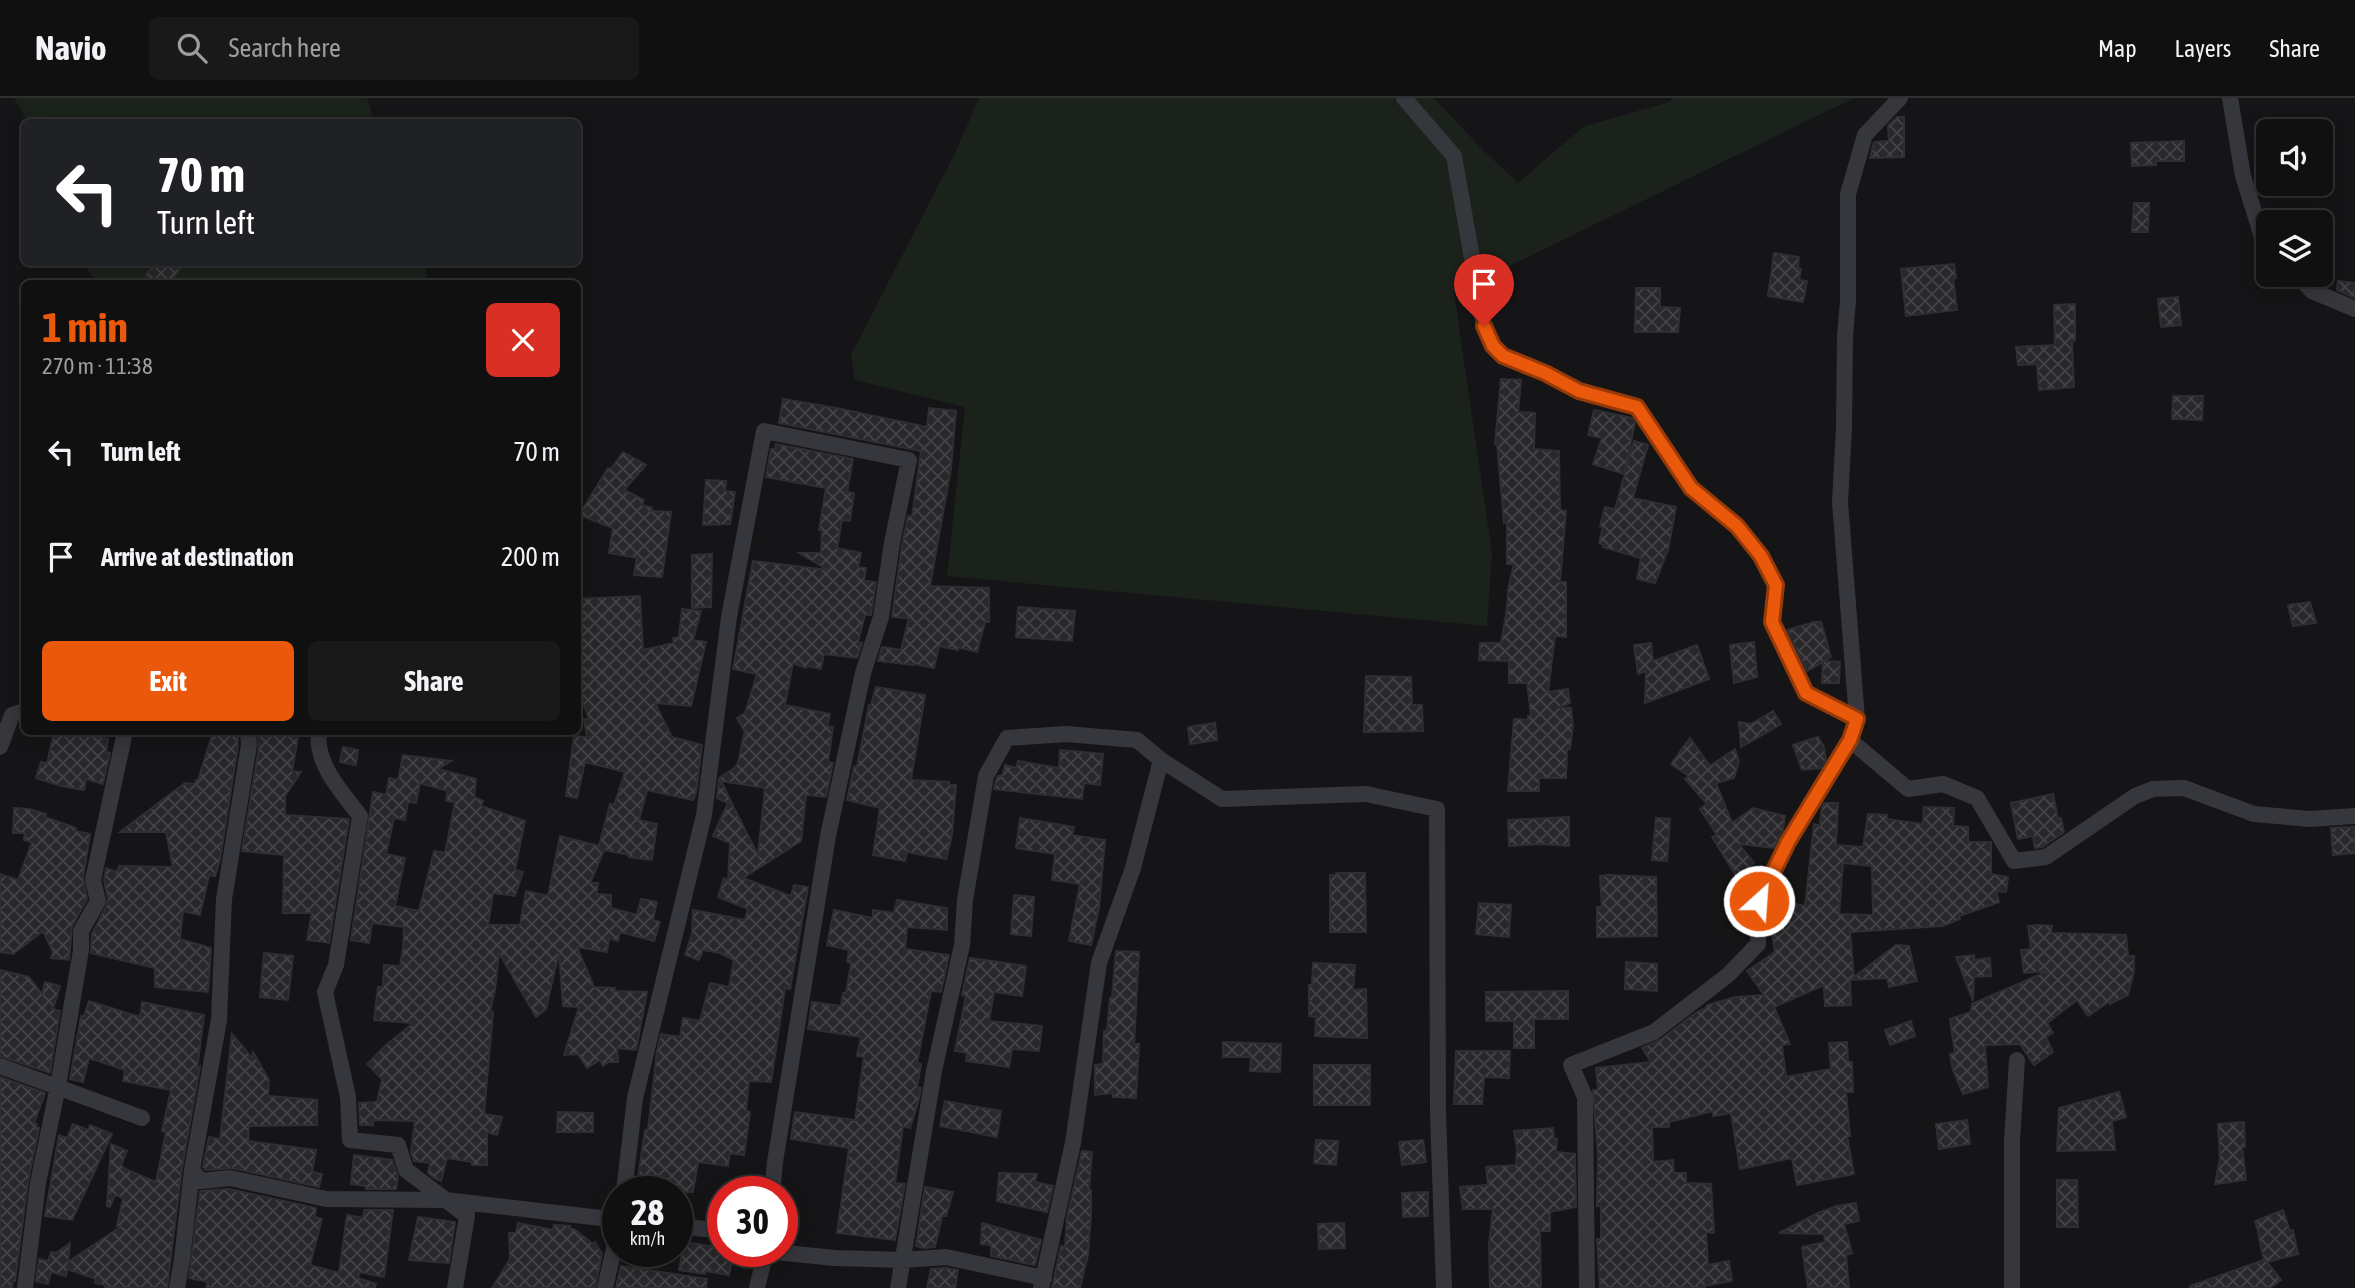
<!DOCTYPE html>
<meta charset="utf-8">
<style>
:root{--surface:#101011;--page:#19191a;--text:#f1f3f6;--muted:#9c9d9f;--line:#303031;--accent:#ea580c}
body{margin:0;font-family:"Asap Condensed",sans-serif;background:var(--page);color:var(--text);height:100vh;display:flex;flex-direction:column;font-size:26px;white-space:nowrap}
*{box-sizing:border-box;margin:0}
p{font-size:23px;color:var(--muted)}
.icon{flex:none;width:38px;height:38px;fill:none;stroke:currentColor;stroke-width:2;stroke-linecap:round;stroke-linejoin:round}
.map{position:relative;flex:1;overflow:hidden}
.details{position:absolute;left:21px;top:182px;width:560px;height:455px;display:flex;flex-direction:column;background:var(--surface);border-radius:10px;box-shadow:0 4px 18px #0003,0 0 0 2px var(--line)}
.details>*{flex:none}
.hud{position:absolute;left:21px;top:21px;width:560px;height:147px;border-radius:10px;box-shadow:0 4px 18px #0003,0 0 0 2px var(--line);background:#202124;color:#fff;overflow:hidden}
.buttons{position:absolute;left:2256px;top:21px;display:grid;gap:14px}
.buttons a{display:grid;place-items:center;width:77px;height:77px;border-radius:10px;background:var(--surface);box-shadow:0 4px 18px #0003,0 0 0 2px var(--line);font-size:35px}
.speed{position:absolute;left:602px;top:1078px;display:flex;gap:14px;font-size:35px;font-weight:700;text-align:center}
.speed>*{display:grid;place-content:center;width:91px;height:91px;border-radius:50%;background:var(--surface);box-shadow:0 4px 18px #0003,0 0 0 2px var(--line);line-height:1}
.speed small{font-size:18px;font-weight:400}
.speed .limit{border:10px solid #d22;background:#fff;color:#111}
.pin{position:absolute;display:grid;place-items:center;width:60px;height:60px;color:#fff;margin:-72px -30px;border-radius:50% 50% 50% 0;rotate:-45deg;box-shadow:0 0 7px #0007}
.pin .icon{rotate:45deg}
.me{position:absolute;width:77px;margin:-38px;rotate:26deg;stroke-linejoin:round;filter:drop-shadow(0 0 5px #0008)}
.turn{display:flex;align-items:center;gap:24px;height:147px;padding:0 21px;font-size:32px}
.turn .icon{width:91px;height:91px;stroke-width:2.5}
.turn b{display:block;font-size:49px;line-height:60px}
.round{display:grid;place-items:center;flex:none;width:74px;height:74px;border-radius:10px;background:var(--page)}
.summary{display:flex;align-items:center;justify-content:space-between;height:119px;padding:0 21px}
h1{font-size:42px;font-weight:700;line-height:52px;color:var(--accent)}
.cta{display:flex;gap:14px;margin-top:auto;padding:14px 21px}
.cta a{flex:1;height:80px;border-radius:10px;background:var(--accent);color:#fff;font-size:28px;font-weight:700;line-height:80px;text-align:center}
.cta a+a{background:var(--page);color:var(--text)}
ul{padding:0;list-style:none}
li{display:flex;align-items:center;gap:21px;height:105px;padding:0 21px}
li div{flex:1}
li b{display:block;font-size:26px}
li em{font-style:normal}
header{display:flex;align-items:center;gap:42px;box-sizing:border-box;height:98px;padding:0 35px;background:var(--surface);border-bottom:2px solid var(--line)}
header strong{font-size:33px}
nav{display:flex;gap:38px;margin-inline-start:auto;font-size:24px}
.search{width:490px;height:63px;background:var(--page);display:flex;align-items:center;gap:18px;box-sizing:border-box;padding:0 24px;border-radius:10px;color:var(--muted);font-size:26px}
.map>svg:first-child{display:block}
</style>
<header>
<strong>Navio</strong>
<div class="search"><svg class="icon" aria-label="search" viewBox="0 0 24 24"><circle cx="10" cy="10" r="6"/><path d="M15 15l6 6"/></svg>Search here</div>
<nav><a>Map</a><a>Layers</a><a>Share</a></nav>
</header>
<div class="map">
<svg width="2355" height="1190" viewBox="0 0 2355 1190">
<defs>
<pattern id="building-cross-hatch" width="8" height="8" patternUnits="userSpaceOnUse" patternTransform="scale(1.75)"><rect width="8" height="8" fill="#28282b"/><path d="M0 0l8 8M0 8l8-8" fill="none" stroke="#444448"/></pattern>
</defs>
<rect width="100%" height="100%" fill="#151517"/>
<path fill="#1b221b" d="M14,0h353l8,24h-347z
M979,0h455l46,49 38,36 65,-56 86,-25 3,-4h182l-400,195 38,260 -5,73 -540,-50 18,-169 -110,-27 -4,-25 106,-206z
M83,165h340l7,20h-333z"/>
<path fill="url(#building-cross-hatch)" stroke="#2f2f33" stroke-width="2" fill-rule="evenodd" d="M1897,19h7v40l-34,1 4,-16 15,-1 -1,-15z
M2184,43v20h-28v4l-24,1 -1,-23z
M2134,105h15l-1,29h-16z
M1774,155l25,4 -1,11 3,1 -2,11 8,1 -4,21 -35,-6z
M156,164h28l-14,22h-13l-11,-9z
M1954,166l2,14 -3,1 4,31 -51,6 -5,-47z
M2338,183l17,2v15l-18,-8z
M1636,190h24v19l20,1 -2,24h-43z
M2178,199l3,28 -20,2 -3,-28z
M2075,206v36l-3,1 2,46 -35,3 -2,-26 -19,1 -2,-18 39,-2 -1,-40z
M1501,281l20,1 -3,32 17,1 -1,36 25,2 1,59 6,1 -6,71h6v55l-11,-1 -7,56 20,-3 2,14 -13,5h14l2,18 -3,23h-3l-1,29h-27v13h-31l6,-72 14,1v-4h3l-4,-33h-18v-22l-30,-1 1,-17h21l6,-34 1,-20 6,-25h-7v-42l-3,1 -7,-79h-2z
M2173,298h30l-1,24 -30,-1z
M783,301l53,9 91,19 2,-19 27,3 -5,57 -21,118 59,2v34h-4l-8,30 -19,-5v3l-19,-4 -5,22 -20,-4 -1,1 -35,-4 4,-14 19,3 8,-32 -17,-1 10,-72 6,-29 4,1 9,-66 -142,-28z
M1594,312l38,8 3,5 -11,51 -31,-10 9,-26 -14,-3z
M1634,343l14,4 -15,53 43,9 -8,43 -13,33 -18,-4 4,-21 -38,-11 1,-2 -5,-2 4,-16 -3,-1 5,-19 10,2z
M776,346l77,15 -6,33 7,1 -4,28 -8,-1 -5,28 24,5 -3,14 8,1 -2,13 12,1 -5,33h-6l-7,27 4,1 -5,15 -33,-4 -3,15 -14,-3 -1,2 -13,-5 -8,42 45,9 -3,12 6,1 -5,35 5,1 -7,34 -20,-2 -5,46 -58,37 48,18 3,-11 14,2 -18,102 -5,-1 -14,94 -22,-1 -3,30 4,1 -6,43 -14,-2 -2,13 -30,-4 -5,30h-57l9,-62h3l9,-79 4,-17 19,3 3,-19 17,3 10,-38 19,4 5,-27 -14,-7 -17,-3 -4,10 -14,-5 7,-21 1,-24 52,10 3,-11 -30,-12 6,-19 4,3 2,-38 -17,-7 15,-33 -11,-5 2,-20 15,-10 4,-5 6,-29h2l-9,-16 8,-5 12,-39 -24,-5 20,-108 75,9 -29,-17h22l1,-23h-3l7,-42 -60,-11 5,-28h4zM721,683l44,7 -7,67 -25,-49z
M623,354l23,13 -22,25 20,10 -2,5 10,3 -1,3 20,1 -9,65 -28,-2 3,-17 -28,-5 4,-25 -34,-13 29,-47 3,1z
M706,382l20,1 -1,10 10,1 -5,32 -27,1z
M712,456l-1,53 -19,1v-53z
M640,498l3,54 31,-7 -1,-5 6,-1 3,-28 19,2 -8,29 13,2 -15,64 -36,-3 17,34 30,8 -6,48 -3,7 -46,-10 -8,30 18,4 -5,36 -23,-3v-2l-25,-5 -14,33h8l-1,11 14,1v13l26,7 4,-16 16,3 -4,18 7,2 -6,19 -34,-9 -2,9 -9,-3 -2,14 -30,-5 17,40 21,1 -1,3 33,1 -11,58 -19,-2 1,14h-10l-5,4 -3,-6 -13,8 -9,-14 -14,1 15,-48 -16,-1 -4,-54 -13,57 -10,8 -37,-64 -4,37 -5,21 3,1 -9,102 18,3 -5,18 -10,-3v33h-15v-3l-25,-4 -6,23 -5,-2 -8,-6 2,-10 -16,-2 -3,-9 4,-31 -42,-1v5h-13l-1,-22 18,-1 5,-23 -15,-15 19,-19 27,-22 -39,-3 4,-33h5l1,-22 16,1 3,-17 1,-22 -32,-4 -3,20 -18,-3 22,-148 13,3 3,-17 9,2 5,-25 48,6 -13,8 38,10 -2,18 9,4 -2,5 44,15 -10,49 8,2 -8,24 -22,-3 -5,32h32l6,-34 22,5 12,-60 39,10 11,-42 4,1 11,-33 -40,-10 -8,36 -11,-2 8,-60 13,1 -3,-18h5l-11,-30v-90zM420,685l28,8 -2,10 9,1 -10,51 -11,-2 -15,60 -24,-5 10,-48 -19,-4 8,-36 11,2 3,-18 8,1z
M2310,504l6,21 -23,3 -5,-21z
M1018,509l57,4 -3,30 -56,-4z
M1814,524h7l10,35 -7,4 16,1 -1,21h-17l1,-21 -16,9 -20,-41z
M1754,544l3,35 -23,6 -4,-38z
M1651,545l2,18 44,-16 12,34 -64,24 1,-32 -8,3 -4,-29z
M1366,578l45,1 1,28h10l1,26 -59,1z
M876,589l49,8 -14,85 38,2v3h7l-4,50 -6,24 -39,-7 -2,9 -32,-6 7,-47 -33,-8 7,-34 3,1 12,-62h2z
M1773,613l8,13 -40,23 -2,-25 12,2z
M1215,625l2,17 -27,4 -2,-17z
M54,634h27l-1,2 28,5 -2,13 4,1 -7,31 -17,-5 -2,11 -23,-4 -25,-8 5,-16 6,2z
M213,634h25v13l-18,115 -5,16 -6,-1 -9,40 -17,-4 -3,28 31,9 -3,44 -53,-5v-19l-64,-15 1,-19 15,-29 1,-6 -4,-19 2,-12 11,4 2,-6 54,1 -7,-35h-46l65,-49 10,1 1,-4h2z
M258,634h41l-7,39 9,1 -16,24v19l64,4 -20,124 -22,-3 5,-27h-29l1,-58 -42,-4 17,-104z
M1818,639l6,10 2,13 -5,8 -19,2 -9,-25z
M1690,640l20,28 25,-17 4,13 -5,16 -18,5 16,40 21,-15 32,8 -2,14 -9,18 -35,-4 15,19 -17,14 -25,-40 5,-2 -17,-26 7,-5 -22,-25 4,-3 -18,-12z
M343,649l15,3 -2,15 -16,-3z
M1060,652l43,4 -3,31 -16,-2 -2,16 -88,-10 2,-9 2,-4h4l3,-11 11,3 2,-7 41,7z
M2053,696l5,25 3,-1 3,14 -22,15 -7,1 -2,-12 -15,3 -7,-36z
M1824,705h14l-2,42 27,2 5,-33 19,1v4l36,5 1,-17 30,1 -1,18 15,1v15h23v32l17,3 -2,15 -10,-1 3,11 -40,14 1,3 -17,7 -1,-3v3l-92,6 4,45 42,-32 13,1 8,35 -28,6 -2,-9 -37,2 1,25 -26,1 -1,-21 -50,22 16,37 -8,1 4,32 45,-8 -2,-26 18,-1 1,20h4l1,30h-7l4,44h-3l7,38 -57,11 -5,-27 -52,11 -9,-56 -18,3v-5l-44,11v5h-17l1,35 20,-2 1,13h12v10l25,1 3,49 -8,-1 2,33 21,-4 3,20 -28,5 1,2h-105l-3,-49h4v-33h-4l1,-50 -5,-66h5l-2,-22 55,-6 -9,-14 18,-8 37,-28 9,-4 1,-3 29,-8 28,-2 -17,-24 28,-19 -4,-26 5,-26 29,6 9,-82 6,2 2,-19zM1843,765l29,3 1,49 -34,-1z
M14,710l15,1 17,5 -1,3 31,11 -1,3 15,3 -7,44 4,21 -15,27 -3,34 -18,-2 2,-6 -10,-21 -30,23 -13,-2v-78l18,6 14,-38 -8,-2 1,-7h-12z
M1569,719v29l-29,-2 -31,2 -1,-26z
M1020,720l54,9 -2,8 33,5 -6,67 -8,38 -22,-4 11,-57 -28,-4 3,-26 -39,-6z
M1656,720l14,1 -3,42 -15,-1z
M2354,729l1,26 -22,2 -2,-27z
M1336,775h29l1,59h-36v-57h6z
M1609,777l47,2 1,59 -60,1v-30h5l-2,-31z
M1014,797l20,2 -3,39 -20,-2z
M897,802l50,8v22l-40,-3 -2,22 44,6 -8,37 -10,-1 -14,72 4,1 -4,23 4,1 -2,11 -9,29 -7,-2 -8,57 10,1 -10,56 -58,-7 12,-85 -58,-9 4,-27 60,8 9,-63 -7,-1 4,-19 -53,-8 4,-27 29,4 2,-13h3l5,-30 -4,-1 2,-12 -22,-5 7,-35 39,8v-8l21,3z
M1479,805l32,2 -2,32 -33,-3z
M2039,827l13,1 -1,7 75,2 2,21h6v15l-6,24 -18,9v-3l-22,15 -11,-16 -30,23 6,10 -7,4 7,15 -19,13 -14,-21 -35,1 3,42 -25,7 -10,-24 -3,-16 5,-1 -5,-34 21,-7 1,-8 76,-33 -24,2 -3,-23 10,-1 -3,-23z
M1116,853l23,1 -5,92h5l-3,54 -23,-1v-4l-18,2v-30l8,-1 1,-33h3l3,-33h2z
M264,855l29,3 -5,44 -28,-3z
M1974,857v5l16,-2 1,18 -17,1 -1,24 -17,-44z
M970,860l56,8 -4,30 -28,-4 -5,29 53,5 -3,25 -27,-2 -3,18 -43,-6 1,-8 -12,-2 11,-55 -4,-1z
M1626,864l31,2v27l-32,-2z
M1313,865l42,2 -2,25 13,-1 1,49 -52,-2 1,-19 -7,-1v-31h3z
M0,872l29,7 13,17 3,-12 15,4 -7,23 7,2 -10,62 -50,-17z
M1568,893v28h-34v29h-20v-27h-28v-29z
M89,903l51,16 2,-15 62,13 -7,55 3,-3 -18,101 -15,120h-62v-3l-10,-2 1,-4 -29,-10 -1,7 -15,-4 -3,12 -12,-3 3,-22 9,2 3,-9 5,1 14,-10 -2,19 52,-35 -3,-1 6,-28 -8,-3 -5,12 -3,-1 4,-62 16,7 -6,14 4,4 31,13 10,-50 -4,-1 9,-41 -48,-9 2,-11 -36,-12 -6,24 -13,-3 11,-63h3z
M1911,923l4,15 -25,9 -5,-15z
M232,936l20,24 1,-6 16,28 -1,16 49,4v25l-68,1 -1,15 68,9 -4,22 10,2 -3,13 -87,-19 -26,2 -3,-3 6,-30 11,2z
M1223,944l58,2 -1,28 -30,-1 1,-14h-28z
M1456,953h54l-1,27 -25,-1 -2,27h-28z
M1314,967h56v40h-56z
M0,979l45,16 -11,30 3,1 -1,3 3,1 -11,54 -13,99h-2l-1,7h-12z
M2119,994l7,25 -14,4 3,29 -58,1 2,-43z
M945,1003l56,10 -4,26 -57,-11z
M558,1014l35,1v19h-36z
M1967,1022l3,24 -31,5 -3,-25z
M2244,1024l1,25h-3l4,33 -31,4 5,-25 -2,-35z
M73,1026l15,6 2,-5 22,9 -40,86 -27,-4 14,-81 8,3z
M1553,1030l1,11h3l-1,13 19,2 1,53 -26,5v19h-10l1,57h-51l-1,-44 4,-35h-30l-3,-22 28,-2 -2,-18 30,-2 1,-16 -3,-18z
M1316,1042l22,1 -2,24 -22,-2z
M1423,1042l3,22 -24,3 -3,-23z
M1082,1053l10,1 -3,38h2v25l-3,40 -8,33h-28l9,-42 4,1 2,-30z
M354,1057l38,5 6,16 -2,13h-30v-3l-15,-2z
M999,1075l38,1 -2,8 18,4 -6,26 -50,-11z
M2057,1082h20l1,47h-21z
M925,1089l28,5 -7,24h-4l-7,31 -12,1 -7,-2z
M229,1091l87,19 -1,9 7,2 -12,46 29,8 8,-58 16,3 1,-8h29l-9,67 -25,-5 -1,6 18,6 -1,4h-169l2,-6 -19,-4 11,-87z
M1428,1094v24l-25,1 -1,-24z
M1856,1105l3,18 -15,3 8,29 -6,2 3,33h-41l-6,-41 23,-5 -1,-8 -45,-1 41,-21 17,-6z
M2283,1112l7,21 3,-1 5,24 -31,8 14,18 -11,8h-80v-2l74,-26 -5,-22h1l-5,-17z
M418,1119l37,5 -6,41 -40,-3z
M518,1125l35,7 1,-5 16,1 -1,2 6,2 18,14 2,-2 7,12 -7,34h-103l18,-29 -1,-26h7z
M982,1125l59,17 -6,25 -44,-9v-11l-10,-1z
M1344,1125l1,25 -26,1 -1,-25z
M684,1144l39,6v3h11l-5,24 -23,-4 -1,3 -26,-4z
M621,1168l86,13 -1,9h-90z
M945,1170l13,2 -3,18h-28l4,-19z"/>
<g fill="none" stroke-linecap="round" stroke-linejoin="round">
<path stroke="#36373c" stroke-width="16" d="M1404,0l50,58 30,170 9,20 10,11 41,16 35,18 58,16 54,81 46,38 24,30 15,29 -4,37 34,71 51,26
M2230,0l13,78 18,58 7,8
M2297,177l15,16 43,18
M319,634c-4,32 22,59 41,84l-24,149 -11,27 23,105 2,43 48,5 8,25 61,46 -12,72
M1850,642l58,49 35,-5 34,14 37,63 32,-4 89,-61 18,-7 31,-1 70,26 55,5 46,-3
M0,649l12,-32 12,-4
M1161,662l61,39 144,-5 71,15 1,305 6,174
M0,968l142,52
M192,1072l9,11 29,-3 96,21 119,1 173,20
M624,1094l11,-94 69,-283 25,-198 35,-186 145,29 -17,83 -11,74 -18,56 -35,163 -53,326 -3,30
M677,1128l46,5
M765,1153l70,7 68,2 43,-3 98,21
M25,1190l13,-105 20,-97 23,-136v-19l17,-30 -5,-21 32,-148
M177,1190l5,-29 10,-89 27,-150 5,-121 25,-154 -1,-13
M605,1190l13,-57
M757,1190l9,-37
M898,1190l36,-217 28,-126 3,-45 21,-124 21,-38 59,-4 71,6 24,20 -28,108 -34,95 -26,180 -32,145
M1587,1190l-2,-191 -14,-32 83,-33 74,-57 30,-31 1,-43 29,-59 62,-102 7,-21 -17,-217 4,-74 1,-92 3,-36v-106l17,-59 35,-37
M2012,1190v-147l5,-81"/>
</g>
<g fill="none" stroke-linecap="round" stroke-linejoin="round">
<g stroke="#983908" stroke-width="18">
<path id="route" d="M1484,228l9,20 10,10 42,17 34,18 58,16 54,81 46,38 24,30 15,29 -4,37 34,71 51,26 -7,21 -62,102 -29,59"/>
</g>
<use href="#route" stroke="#ea580c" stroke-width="12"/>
</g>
</svg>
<div class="buttons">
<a><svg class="icon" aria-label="sound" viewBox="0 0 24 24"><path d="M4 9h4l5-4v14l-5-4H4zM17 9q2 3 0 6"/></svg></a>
<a><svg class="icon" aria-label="layers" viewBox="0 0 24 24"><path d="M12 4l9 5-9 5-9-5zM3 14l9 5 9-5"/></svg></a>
</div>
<div class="speed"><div>28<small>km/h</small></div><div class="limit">30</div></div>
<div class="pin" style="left:1484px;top:228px;background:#d93025"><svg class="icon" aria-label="arrive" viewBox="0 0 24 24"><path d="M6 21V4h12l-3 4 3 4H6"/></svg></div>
<svg class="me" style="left:1759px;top:803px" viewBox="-20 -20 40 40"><circle r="17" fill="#ea580c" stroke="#fff" stroke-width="3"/><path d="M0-11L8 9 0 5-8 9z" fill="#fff"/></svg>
<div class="hud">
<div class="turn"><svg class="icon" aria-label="left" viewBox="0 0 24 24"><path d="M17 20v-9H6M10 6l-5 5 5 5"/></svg><div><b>70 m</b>Turn left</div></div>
</div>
<section class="details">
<div class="summary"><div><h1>1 min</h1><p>270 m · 11:38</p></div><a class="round" style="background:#d93025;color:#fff"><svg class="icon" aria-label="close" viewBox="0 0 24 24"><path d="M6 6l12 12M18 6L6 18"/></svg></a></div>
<ul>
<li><svg class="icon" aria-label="left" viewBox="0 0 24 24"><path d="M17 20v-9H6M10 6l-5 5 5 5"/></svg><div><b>Turn left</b></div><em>70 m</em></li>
<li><svg class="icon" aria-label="arrive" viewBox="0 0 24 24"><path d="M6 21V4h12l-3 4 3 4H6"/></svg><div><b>Arrive at destination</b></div><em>200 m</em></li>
</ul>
<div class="cta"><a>Exit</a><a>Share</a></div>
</section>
</div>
